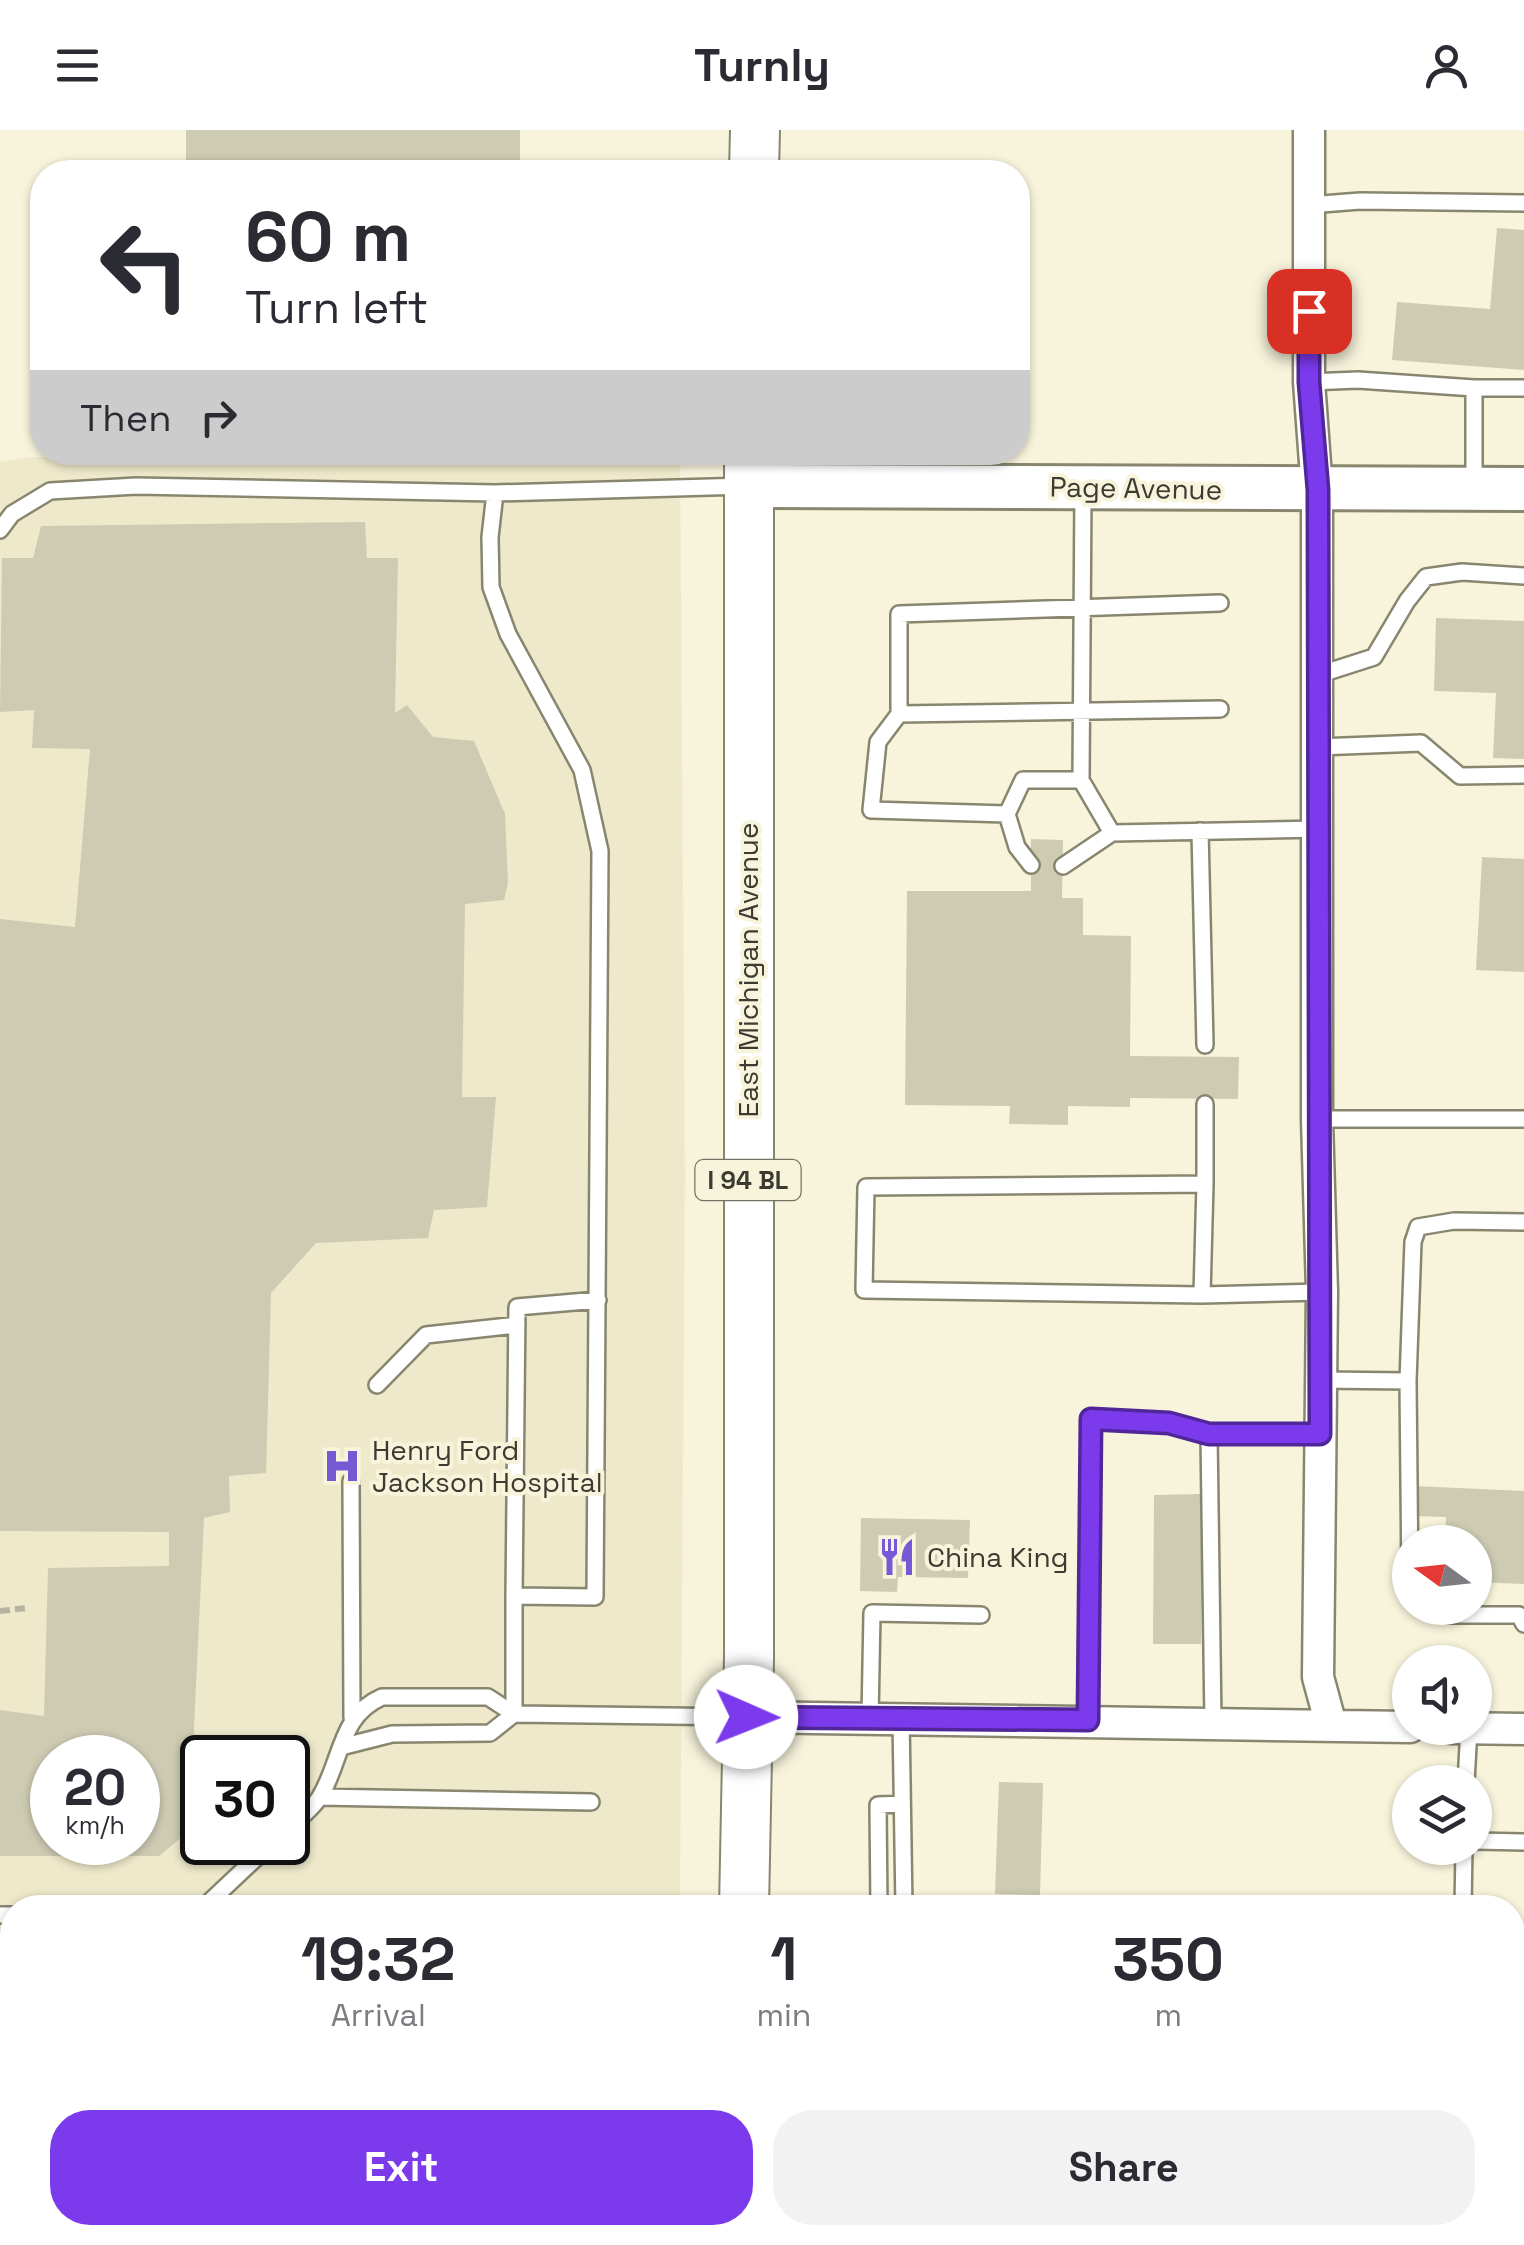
<!DOCTYPE html>
<style>
:root{--surface:#fff;--page:#f2f2f3;--text:#2b2b33;--muted:#7c7c81;--accent:#7c3aed}
body{margin:0;font-family:"Space Grotesk",sans-serif;background:var(--page);color:var(--text);height:100vh;display:flex;flex-direction:column;font-size:38px;white-space:nowrap}
*{box-sizing:border-box;margin:0}
p{font-size:32px;color:var(--muted)}
.icon{flex:none;width:55px;height:55px;fill:none;stroke:currentColor;stroke-width:2;stroke-linecap:round;stroke-linejoin:round}
.map{position:relative;flex:1;overflow:hidden}
.drawer{position:absolute;left:0px;top:1765px;width:1525px;height:350px;display:flex;flex-direction:column;background:var(--surface);border-radius:40px 40px 0 0;box-shadow:0 2px 8px #0004}
.drawer>*{flex:none}
.top-card{position:absolute;left:30px;top:30px;width:1000px;height:305px;border-radius:40px;box-shadow:0 2px 8px #0004;background:#fff;color:var(--text);overflow:hidden}
.needle{width:65px;rotate:285deg}
.tools{position:absolute;left:1392px;top:1395px;display:grid;gap:20px}
.tools a{display:grid;place-items:center;width:100px;height:100px;border-radius:50%;background:var(--surface);box-shadow:0 2px 8px #0004;font-size:50px}
.speed{position:absolute;left:30px;top:1605px;display:flex;gap:20px;font-size:50px;font-weight:700;text-align:center}
.speed>*{display:grid;place-content:center;width:130px;height:130px;border-radius:50%;background:var(--surface);box-shadow:0 2px 8px #0004;line-height:1}
.speed small{font-size:25px;font-weight:400}
.speed .limit{border:5px solid #111;border-radius:15px;background:#fff;color:#111}
.pin{position:absolute;display:grid;place-items:center;width:85px;height:85px;color:#fff;margin:-42px;border-radius:20px;box-shadow:0 5px 15px #0006}
.me{position:absolute;width:110px;margin:-55px;rotate:91deg;stroke-linejoin:round;filter:drop-shadow(0 0 8px #0008)}
.turn{display:flex;align-items:center;gap:35px;height:210px;padding:0 50px;font-size:45px}
.turn .icon{width:130px;height:130px;stroke-width:2.5}
.turn b{display:block;font-size:70px;line-height:85px}
.then{display:flex;align-items:center;height:95px;padding:0 50px;background:#0003;gap:20px;font-size:38px}
.eta{display:flex;justify-content:space-evenly;align-items:center;height:170px;text-align:center}
.eta b{font-size:60px;font-weight:800;line-height:70px}
.primary-button{display:flex;gap:20px;margin-top:auto;padding:20px 50px}
.primary-button a{flex:1;height:115px;border-radius:40px;background:var(--accent);color:#fff;font-size:40px;font-weight:800;line-height:115px;text-align:center}
.primary-button a+a{background:var(--page);color:var(--text)}
header{display:flex;justify-content:space-between;align-items:center;height:130px;padding:0 50px;background:var(--surface);font-size:45px;font-weight:800}
.map>svg:first-child{display:block}
</style>
<header><svg class="icon" aria-label="menu" viewBox="0 0 24 24"><path d="M4 6h16M4 12h16M4 18h16"/></svg>Turnly<svg class="icon" aria-label="person" viewBox="0 0 24 24"><circle cx="12" cy="8" r="4"/><path d="M4 21q1-7 8-7t8 7"/></svg></header>
<div class="map">
<svg width="1524" height="2115" viewBox="0 0 1524 2115">
<rect width="100%" height="100%" fill="#f8f4dc"/>
<path fill="#eee9ca" fill-rule="evenodd" d="M379,323h301l5,722 -5,732 -668,1v324h666v13h-678v-1783l33,-5zM52,1628h86v84h-86zM202,1628h86v84h-86z"/>
<path fill="#cecbb3" fill-rule="evenodd" d="M186,0h334v42h-334z
M1497,98l27,2v140l-132,-10 5,-58 93,7z
M365,392l2,36h31l-3,155 12,-8 26,32 41,4 31,73 3,69 -4,17 -39,4 -3,193h34l-9,110 -53,3 -6,28 -112,5 -45,50 -5,180 -37,3 1,36 -26,6 -15,313 -30,25h-159v-146l44,6 4,-148 121,-2v-34l-169,-1v-612l75,8 15,-178 -58,-1 2,-38 -34,2 2,-154h31l8,-32zM52,1628h86v84h-86z
M1436,488l88,3v138l-31,-1 3,-65 -62,-2z
M1031,709l32,1 -1,58h21v37l48,1 -1,120 109,1 -1,42 -108,-1v9l-62,-1v19l-59,-1 1,-18 -105,-1 2,-214h124z
M1482,727l42,2v113l-48,-2z
M1414,1356l110,5v93l-49,-2v-40h-30l1,-25 -33,-1z
M1202,1364l-1,150h-48l1,-149z
M861,1388l109,2 -2,58 -70,-1 -1,15 -37,-1z
M999,1652l44,1 -3,112 -45,-1z"/>
<g fill="none" stroke-linecap="round" stroke-linejoin="round">
<g stroke="#898670" stroke-width="20">
<path id="lane" d="M1309,75l51,-4 164,2
M1309,252l49,-2 116,8
M1474,354v-96h50
M1083,361l-2,289 31,53 206,-4
M495,363l-5,44 1,50 17,47 74,136 18,81 -5,746 -81,-1v118
M0,400l12,-16 38,-23 86,-5 359,7 251,-7
M1220,473l-321,11v100l321,-5
M1318,545l56,-18 33,-56 19,-24 36,-5 62,4
M899,584l-21,28 -7,68 136,4 16,-34h58
M1318,617l103,-4 39,33 64,-1
M1007,684l10,33 14,18
M1200,701l5,214
M1063,736l49,-33
M1205,974v80
M1317,989h207
M1202,1165l3,-111 -339,3 -2,103 338,5 120,-3
M1320,1250l88,1 2,202
M1408,1251l5,-139 5,-15 36,-6 70,1
M377,1255l49,-50 91,-10
M1209,1304l4,289
M351,1351l1,237
M514,1466l3,-289 81,-7
M1433,1478l7,7h79l5,9
M870,1588l2,-105 109,2
M901,1588l3,190
M1088,1590l3,-301 78,4 40,11h111
M341,1617l51,-13 98,-1 24,-19
M1466,1652l3,-54
M320,1667l271,5
M288,1699c10,-10 26,-21 33,-34 21,-36 19,-80 61,-98h106l26,17 231,3
M1475,1711l49,1
M203,1778l70,-66
M879,1778l-1,-103 23,-1
M1463,1778l1,-60
M0,1785h12
M1512,1903l12,3
M1512,1999l12,3
M1512,2088l12,-38
M159,2102v13
M1349,2115v-13
M1400,2115l3,-13
M1504,2115l4,-13"/>
</g>
<g stroke="#898670" stroke-width="35">
<path id="street" d="M1309,0v252l8,108v629l5,173 -4,385 13,48
M746,1587l664,10
M1450,1598l74,1"/>
</g>
<g stroke="#898670" stroke-width="48">
<path id="secondary" d="M748,356l776,3"/>
</g>
<g stroke="#898670" stroke-width="52">
<path id="primary" d="M754,42l1,-42
M744,1778l5,-251v-1205
M742,2115v-13"/>
</g>
<path stroke="#b6b3a0" stroke-width="6" stroke-dasharray="10 5" stroke-linecap="butt" d="M0,1481l27,-3"/>
<use href="#lane" stroke="#fff" stroke-width="15"/>
<use href="#street" stroke="#fff" stroke-width="30"/>
<use href="#secondary" stroke="#fff" stroke-width="42"/>
<use href="#primary" stroke="#fff" stroke-width="48"/>
</g>
<g fill="none" stroke-linecap="round" stroke-linejoin="round">
<g stroke="#51269a" stroke-width="25">
<path id="route" d="M746,1587l342,3 3,-301 78,4 40,11h111l-2,-944 -9,-108v-71"/>
</g>
<use href="#route" stroke="#7c3aed" stroke-width="18"/>
</g>
<defs>
<g id="hospital-bare" transform="scale(3)"><path d="M-5-5h3v3.5h4V-5h3V5h-3V1.5h-4V5h-3Z" fill="#755ad5" stroke="#f8f4dc" stroke-width="2.5" paint-order="stroke"/></g>
<g id="restaurant-bare" transform="scale(3)"><path d="M-5-6h1v4h1v-4h1v4h1v-4h1v5L-1.5 .5V6h-2V.5L-5-1ZM5-6V6H3V1.5H1.5Q1.5-4 5-6Z" fill="#755ad5" stroke="#f8f4dc" stroke-width="2.5" paint-order="stroke"/></g>
</defs>
<g fill-rule="evenodd">
<use href="#hospital-bare" x="342" y="1336"/>
<use href="#restaurant-bare" x="897" y="1427"/>
</g>
<g text-anchor="middle" dominant-baseline="central" stroke-width="8" stroke-linejoin="round" paint-order="stroke">
<rect fill="#f8f4dc" stroke="#747264" stroke-width="2.5" x="695.5" y="1030" width="105" height="40" rx="8"/>
<g font-size="25" font-weight="bold" fill="#3c3b31">
<text x="748" y="1050">I 94 BL</text>
</g>
<g font-size="28" fill="#3c3b31" stroke="#f8f4dc">
<text transform="translate(1136 358) rotate(1)">Page Avenue</text>
<text transform="translate(748 840) rotate(-90)">East Michigan Avenue</text>
</g>
<g font-size="28" fill="#3c3b31" stroke="#f8f4dc" text-anchor="start">
<text x="372" y="1320">Henry Ford<tspan x="372" dy="32">Jackson Hospital</tspan></text>
<text x="927" y="1427">China King</text>
</g>
</g>
</svg>
<div class="tools">
<a><svg class="needle" viewBox="-14 -14 28 28"><path d="M0-13l5 13h-10z" fill="#e53935"/><path d="M0 13l5-13h-10z" fill="#7c7c81"/></svg></a>
<a><svg class="icon" aria-label="sound" viewBox="0 0 24 24"><path d="M4 9h4l5-4v14l-5-4H4zM17 9q2 3 0 6"/></svg></a>
<a><svg class="icon" aria-label="layers" viewBox="0 0 24 24"><path d="M12 4l9 5-9 5-9-5zM3 14l9 5 9-5"/></svg></a>
</div>
<div class="speed"><div>20<small>km/h</small></div><div class="limit">30</div></div>
<div class="pin" style="left:1309px;top:181px;background:#d93025"><svg class="icon" aria-label="arrive" viewBox="0 0 24 24"><path d="M6 21V4h12l-3 4 3 4H6"/></svg></div>
<svg class="me" style="left:746px;top:1587px" viewBox="-20 -20 40 40"><circle r="19" fill="#fff"/><path d="M0-13L10 11 0 6-10 11z" fill="#7c3aed"/></svg>
<div class="top-card">
<div class="turn"><svg class="icon" aria-label="left" viewBox="0 0 24 24"><path d="M17 20v-9H6M10 6l-5 5 5 5"/></svg><div><b>60 m</b>Turn left</div></div>
<div class="then">Then<svg class="icon" aria-label="right" viewBox="0 0 24 24"><path d="M7 20v-9h11M14 6l5 5-5 5"/></svg></div>
</div>
<section class="drawer">
<div class="eta">
<div><b>19:32</b><p>Arrival</p></div>
<div><b>1</b><p>min</p></div>
<div><b>350</b><p>m</p></div>
</div>
<div class="primary-button"><a>Exit</a><a>Share</a></div>
</section>
</div>
